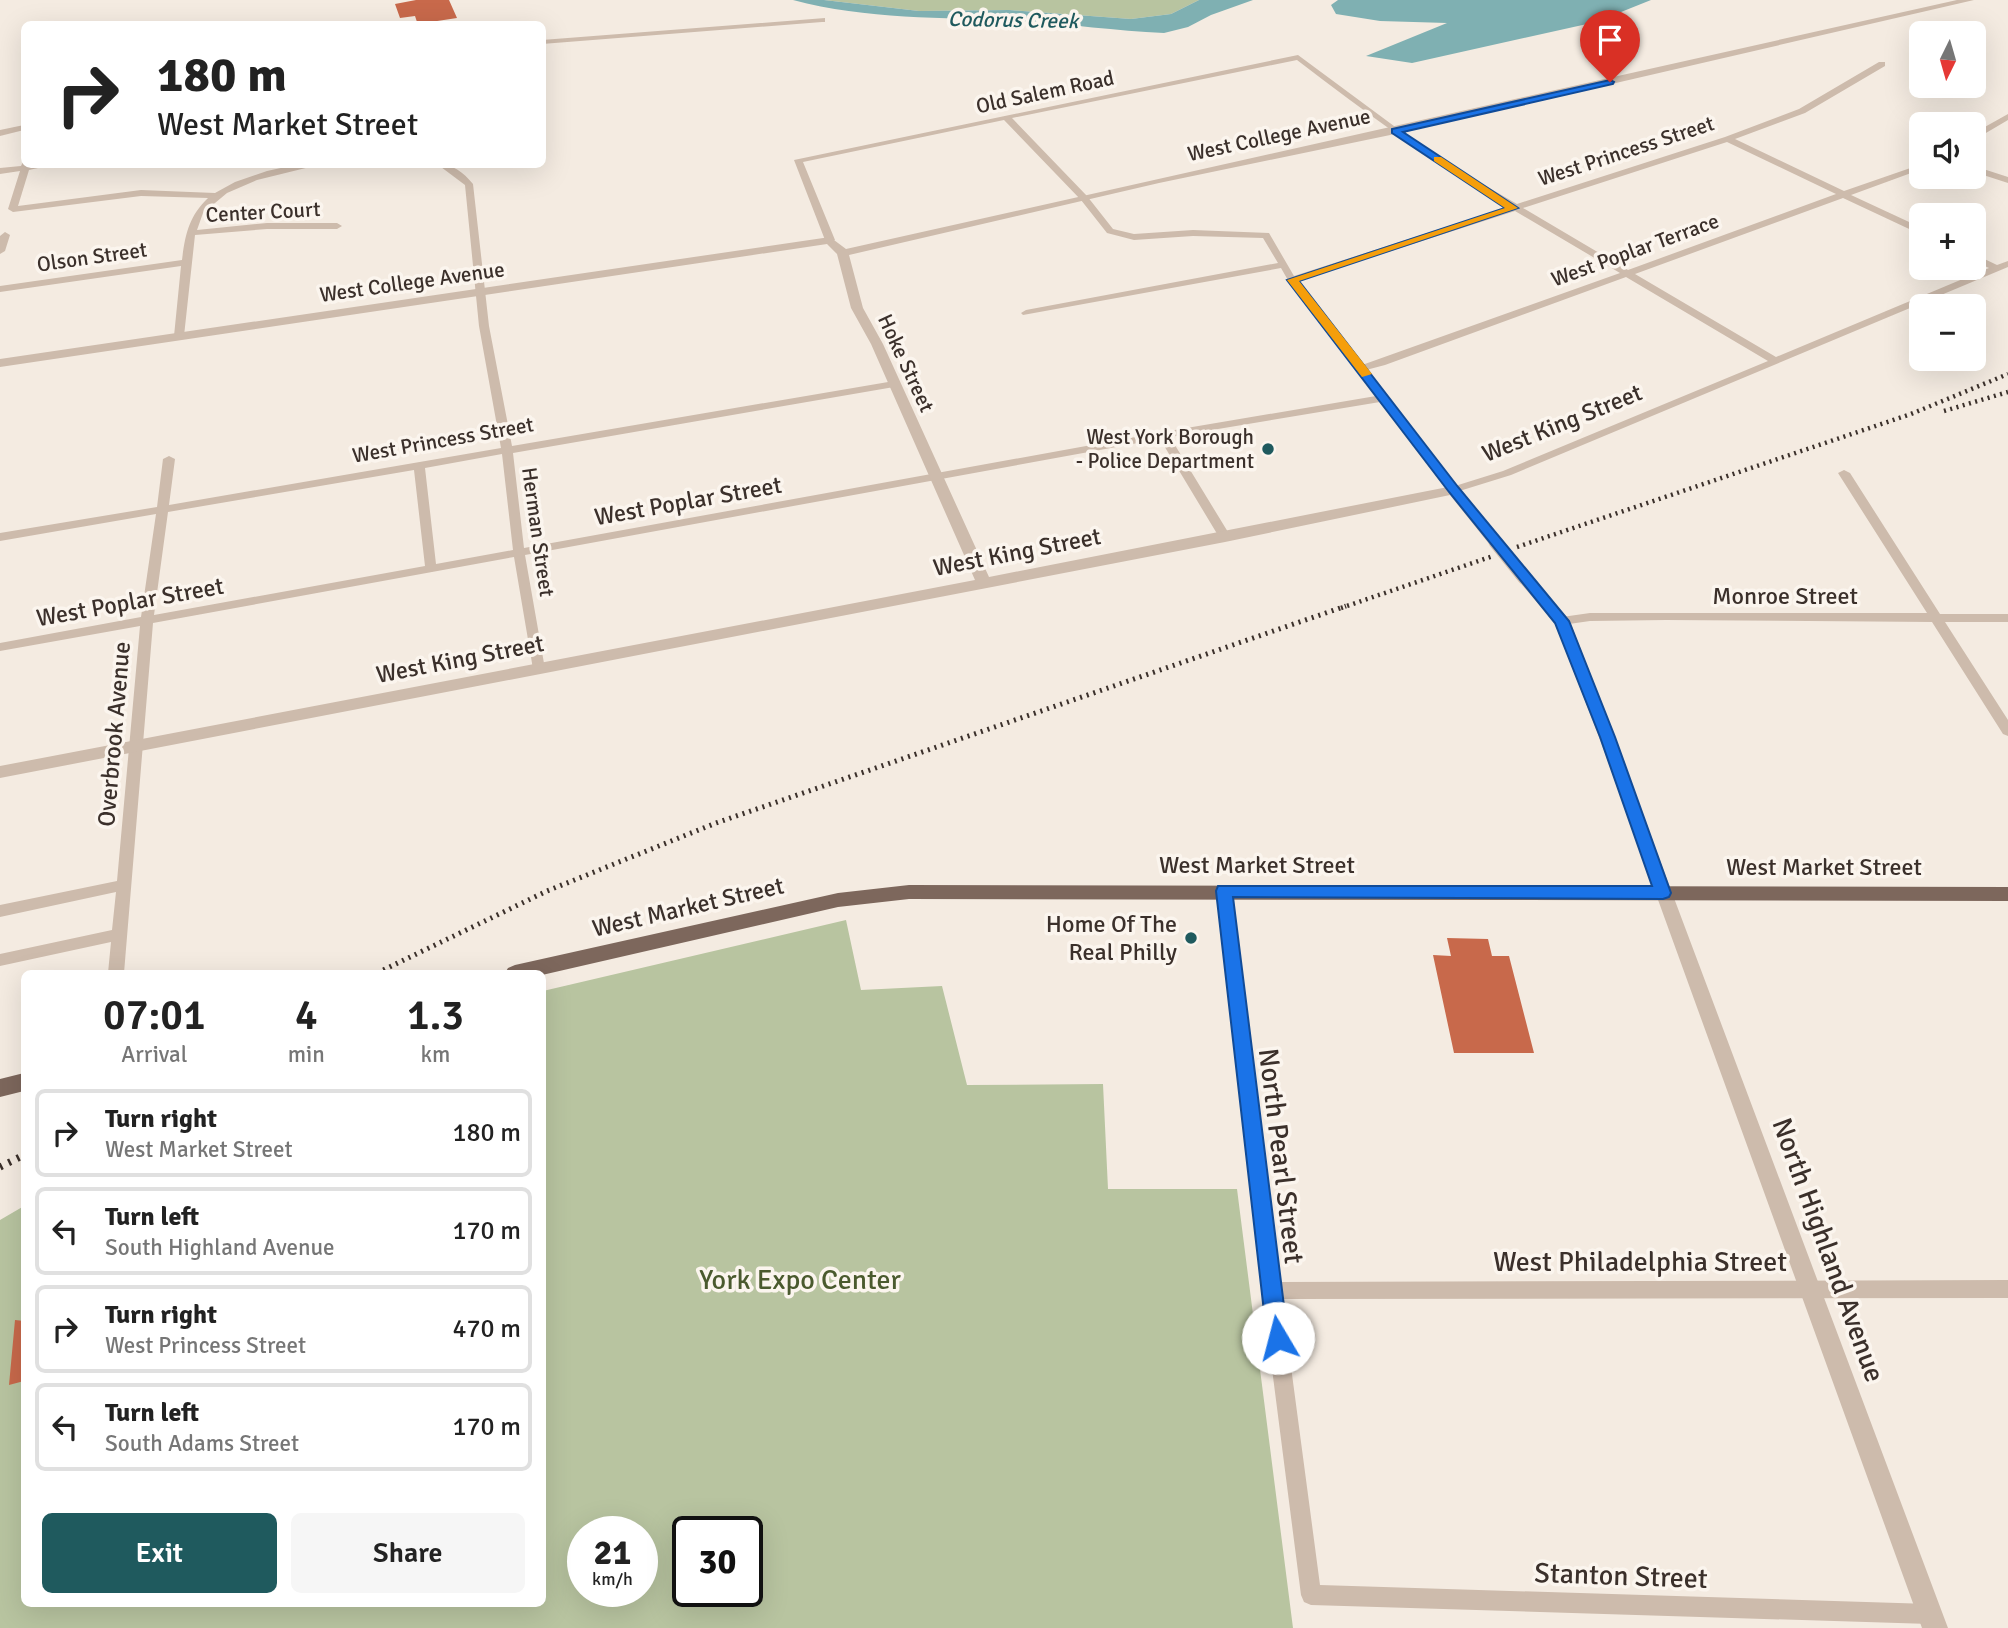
<!DOCTYPE html>
<meta charset="utf-8">
<style>
:root{--surface:#fff;--page:#f6f6f6;--text:#222;--muted:#767676;--line:#e0e0e0;--accent:#1f5a5e}
body{margin:0;font-family:Signika,sans-serif;background:var(--page);color:var(--text);height:100vh;display:flex;flex-direction:column;font-size:26px;white-space:nowrap}
*{box-sizing:border-box;margin:0}
p{font-size:23px;color:var(--muted)}
.icon{flex:none;width:38px;height:38px;fill:none;stroke:currentColor;stroke-width:2;stroke-linecap:round;stroke-linejoin:round}
.map{position:relative;flex:1;overflow:hidden}
.sheet{position:absolute;left:21px;top:970px;width:525px;height:637px;display:flex;flex-direction:column;background:var(--surface);border-radius:10px;box-shadow:0 7px 28px #0002}
.sheet>*{flex:none}
.guide{position:absolute;left:21px;top:21px;width:525px;height:147px;border-radius:10px;box-shadow:0 7px 28px #0002;background:#fff;color:var(--text);overflow:hidden}
.needle{width:46px;rotate:185deg}
.buttons{position:absolute;left:1909px;top:21px;display:grid;gap:14px}
.buttons a{display:grid;place-items:center;width:77px;height:77px;border-radius:10px;background:var(--surface);box-shadow:0 7px 28px #0002;font-size:35px}
.speed{position:absolute;left:567px;top:1516px;display:flex;gap:14px;font-size:35px;font-weight:700;text-align:center}
.speed>*{display:grid;place-content:center;width:91px;height:91px;border-radius:50%;background:var(--surface);box-shadow:0 7px 28px #0002;line-height:1}
.speed small{font-size:18px;font-weight:400}
.speed .limit{border:4px solid #111;border-radius:10px;background:#fff;color:#111}
.pin{position:absolute;display:grid;place-items:center;width:60px;height:60px;color:#fff;margin:-72px -30px;border-radius:50% 50% 50% 0;rotate:-45deg;box-shadow:0 0 7px #0007}
.pin .icon{rotate:45deg}
.me{position:absolute;width:77px;margin:-38px;rotate:352deg;stroke-linejoin:round;filter:drop-shadow(0 0 5px #0008)}
.turn{display:flex;align-items:center;gap:24px;height:147px;padding:0 21px;font-size:32px}
.turn .icon{width:91px;height:91px;stroke-width:2.5}
.turn b{display:block;font-size:49px;line-height:60px}
.eta{display:flex;justify-content:space-evenly;align-items:center;height:119px;text-align:center}
.eta b{font-size:42px;font-weight:600;line-height:49px}
.action{display:flex;gap:14px;margin-top:auto;padding:14px 21px}
.action a{flex:1;height:80px;border-radius:10px;background:var(--accent);color:#fff;font-size:28px;font-weight:600;line-height:80px;text-align:center}
.action a+a{background:var(--page);color:var(--text)}
ul{padding:0;list-style:none}
li{display:flex;align-items:center;gap:21px;height:88px;margin:0 14px 10px;padding:0 7px;border:4px solid var(--line);border-radius:10px}
li div{flex:1}
li b{display:block;font-size:26px}
li em{font-style:normal}
.map>svg:first-child{display:block}
</style>
<div class="map">
<svg width="2008" height="1628" viewBox="0 0 2008 1628">
<rect width="100%" height="100%" fill="#f4ebe1"/>
<path fill="#b8c4a0" fill-rule="evenodd" d="M824,0h375l-28,14 -40,5 -122,-9 -90,1z
M846,920l15,70 81,-4 25,99 136,-1 5,105h129l56,439h-1293v-408l24,-14v397h518l1,-612zM583,1531h59v60h-59zM688,1531h59v60h-59z"/>
<path fill="#7fb0b2" d="M793,0h31l95,11 90,-1 122,9 40,-5 28,-14h54l-42,15 -23,12 -24,6c-48,-2 -95,-9 -143,-12 -78,-4 -153,-1 -228,-21z
M1338,0h313l-55,22 -184,41 -46,-7 81,-33 -67,-2 -44,-7 -5,-9z"/>
<path fill="#c8694b" d="M416,0h33l8,18 -33,5 -7,-1 -2,-6 -15,2 -5,-14z
M1447,938l41,1 4,17h17l25,97h-80l-21,-98 18,1z
M15,1320l9,1v60l-15,4z"/>
<g fill="none" stroke-linecap="round" stroke-linejoin="round">
<path fill="#cdbbac" fill-rule="evenodd" d="M825,18v4h-3l-280,22v-4z
M1298,55l100,74 69,46 50,29 208,-67 74,-28 80,-47h6v4l-80,47 -70,26 109,52 78,-27v5l-71,26 71,33v7l-79,-37 -208,76 141,83 213,-89 -15,-7v-7l23,11 11,-4v6l-497,208 -58,18 -4,-1 -69,-90 -210,35 61,100 -6,4 -6,-4 -59,-98 -635,116 20,114 -6,4 -6,-4 -19,-112 -361,66 -29,350h-16l3,-31 -111,24v-12l112,-24 4,-38 -116,25v-12l117,-24 23,-255 -140,25v-8l141,-26 15,-103 -156,27v-8l157,-26 6,-48 6,-3 6,3 -6,46 332,-57 -22,-122 -14,-141 -28,-21c16,0 26,8 36,20l16,142 23,120 382,-65 5,3 -5,3 -381,66 11,95 639,-116 213,-36 -87,-114 -8,-14 -258,47 -2,-2 5,-3 252,-47 -15,-25 -70,-2 -59,4 -27,-7 -26,-33 -77,-80 -201,42 32,78 -5,3 -5,-3 -31,-80zM1297,60c68,52 137,103 211,147l-214,69 -25,-43 -76,-3 -59,4 -21,-5 -26,-33 -75,-78zM1727,142l109,52 -208,76 -105,-62zM1515,211l105,62 -258,92 -64,-84zM1626,277l142,84 -265,110 -48,15 -89,-116 19,-5zM502,454l11,96 -77,14 -11,-96zM414,470l11,96 -271,49 14,-103z
M2008,114v6l-34,20v-7z
M24,125v5l-24,6v-6z
M23,162l1,2h32l-27,6 -11,36 123,-16 74,3 20,-11 32,-11 32,-7h23l-65,16 -30,13 -24,20 -6,17 70,-7h70l5,3 -5,3h-70l-72,6 -11,101 -5,3 -5,-3 7,-70 -181,26v-6l182,-26c3,-25 7,-44 26,-62l-67,-2 -128,16 -5,-3 12,-38 -20,3v-6l21,-2z
M1974,166l34,11v6l-34,-11z
M5,232l5,3 -5,16 -5,3v-18z
M1844,470l6,3 90,141h68v8h-63l63,98v16l-5,-2 -71,-112 -266,-2 -76,1 -28,4 -6,-4 6,-4 28,-4h337l-89,-140z
M1224,885l5,2 2,4 49,391 728,-2v18l-726,1 38,286 610,19 7,3 3,7 -3,7 -7,3 -619,-19 -7,-3 -3,-7 -39,-304 -45,-400 2,-4z"/>
<path fill="#cdbbac" fill-rule="evenodd" d="M1957,0h17l-579,134 -236,49 -310,72 14,53 20,36 106,233 464,-91 5,1 42,52 2,3 -2,3h-10l-40,-50 -225,47 -1225,236v-12l975,-186 -104,-236 -20,-36 -14,-54 -10,-10 -827,123v-8l830,-122 16,12z
M1524,573l5,2 41,46 378,1007h-26l-323,-891 -44,-114 -39,-45z"/>
<path fill="#7d675c" fill-rule="evenodd" d="M909,885l1099,2v14l-1099,-2 -71,8 -296,68 -37,-2 3,-5 7,-3 323,-72z
M24,1073v18l-24,6v-18z"/>
<path stroke="#3b302b" stroke-width="4.5" stroke-dasharray="2 4.5" stroke-linecap="butt" d="M1944,411l64,-19
M1517,547l394,-133 97,-40
M1341,608l152,-52"/>
<path stroke="#3b302b" stroke-width="5" stroke-dasharray="2 5" stroke-linecap="butt" d="M377,973l170,-82 169,-68 630,-217"/>
<path stroke="#3b302b" stroke-width="7" stroke-dasharray="2.5 7" stroke-linecap="butt" d="M0,1167l24,-12"/>
<path stroke="#cdbbac" stroke-width="13" d="M1495,542l29,36"/>
</g>
<path fill="#1a73e8" stroke="#114b97" stroke-width="2" d="M1610,80l4,2 -1,2 -210,48 115,76 -219,73 159,206 111,134 46,116 56,156 -2,4 -6,2 -430,-2 55,441 -3,7 -7,3 -8,-3 -3,-7 -51,-447 2,-5h434l-52,-149 -45,-114 -106,-131 -162,-212 218,-72 -113,-75v-4z"/>
<path fill="#f59e0b" d="M1434,157h7l77,51 -219,73 73,93 -10,3 -75,-97 218,-72 -71,-47z"/>
<g fill="#1f5a5e" stroke="#fbf5ee" stroke-width="2.5">
<circle cx="1268" cy="449" r="7"/>
<circle cx="1191" cy="938" r="7"/>
</g>
<g text-anchor="middle" dominant-baseline="central" stroke-width="7" stroke-linejoin="round" paint-order="stroke">
<g font-size="21" font-style="italic" fill="#1f5a5e" stroke="#fbf5ee">
<text transform="translate(1013 20) rotate(1)">Codorus Creek</text>
</g>
<g font-size="21" fill="#3b302b" stroke="#fbf5ee">
<text transform="translate(1045 92) rotate(-12)">Old Salem Road</text>
<text transform="translate(1279 135) rotate(-12)">West College Avenue</text>
<text transform="translate(1626 151) rotate(-18)">West Princess Street</text>
<text transform="translate(263 212) rotate(-3)">Center Court</text>
<text transform="translate(1635 250) rotate(-20)">West Poplar Terrace</text>
<text transform="translate(92 257) rotate(-8)">Olson Street</text>
<text transform="translate(412 282) rotate(-8)">West College Avenue</text>
<text transform="translate(906 363) rotate(65)">Hoke Street</text>
<text transform="translate(443 440) rotate(-10)">West Princess Street</text>
<text transform="translate(538 532) rotate(82)">Herman Street</text>
</g>
<g font-size="21" fill="#3b302b" stroke="#fbf5ee" text-anchor="end">
<text x="1254" y="437">West York Borough<tspan x="1254" dy="24">- Police Department</tspan></text>
</g>
<g font-size="24" fill="#3b302b" stroke="#fbf5ee">
<text transform="translate(1562 423) rotate(-22)">West King Street</text>
<text transform="translate(688 501) rotate(-10)">West Poplar Street</text>
<text transform="translate(1017 552) rotate(-11)">West King Street</text>
<text x="1785" y="596">Monroe Street</text>
<text transform="translate(130 602) rotate(-10)">West Poplar Street</text>
<text transform="translate(460 659) rotate(-11)">West King Street</text>
<text transform="translate(114 734) rotate(-85)">Overbrook Avenue</text>
<text x="1257" y="865">West Market Street</text>
<text x="1824" y="867">West Market Street</text>
<text transform="translate(688 907) rotate(-13)">West Market Street</text>
</g>
<g font-size="24" fill="#3b302b" stroke="#fbf5ee" text-anchor="end">
<text x="1177" y="924">Home Of The<tspan x="1177" dy="28">Real Philly</tspan></text>
</g>
<g font-size="28" fill="#3b302b" stroke="#fbf5ee">
<text transform="translate(1281 1156) rotate(83)">North Pearl Street</text>
<text transform="translate(1828 1250) rotate(70)">North Highland Avenue</text>
<text x="1640" y="1262">West Philadelphia Street</text>
<text transform="translate(1621 1576) rotate(2)">Stanton Street</text>
</g>
<g font-size="28" fill="#4a5a2e" stroke="#fbf5ee">
<text x="800" y="1280">York Expo Center</text>
</g>
</g>
</svg>
<div class="buttons">
<a><svg class="needle" viewBox="-14 -14 28 28"><path d="M0-13l5 13h-10z" fill="#e53935"/><path d="M0 13l5-13h-10z" fill="#767676"/></svg></a>
<a><svg class="icon" aria-label="sound" viewBox="0 0 24 24"><path d="M4 9h4l5-4v14l-5-4H4zM17 9q2 3 0 6"/></svg></a>
<a>+</a>
<a>−</a>
</div>
<div class="speed"><div>21<small>km/h</small></div><div class="limit">30</div></div>
<div class="pin" style="left:1610px;top:82px;background:#d93025"><svg class="icon" aria-label="arrive" viewBox="0 0 24 24"><path d="M6 21V4h12l-3 4 3 4H6"/></svg></div>
<svg class="me" style="left:1278px;top:1338px" viewBox="-20 -20 40 40"><circle r="19" fill="#fff"/><path d="M0-13L10 11 0 6-10 11z" fill="#1a73e8"/></svg>
<div class="guide">
<div class="turn"><svg class="icon" aria-label="right" viewBox="0 0 24 24"><path d="M7 20v-9h11M14 6l5 5-5 5"/></svg><div><b>180 m</b>West Market Street</div></div>
</div>
<section class="sheet">
<div class="eta">
<div><b>07:01</b><p>Arrival</p></div>
<div><b>4</b><p>min</p></div>
<div><b>1.3</b><p>km</p></div>
</div>
<ul>
<li><svg class="icon" aria-label="right" viewBox="0 0 24 24"><path d="M7 20v-9h11M14 6l5 5-5 5"/></svg><div><b>Turn right</b><p>West Market Street</p></div><em>180 m</em></li>
<li><svg class="icon" aria-label="left" viewBox="0 0 24 24"><path d="M17 20v-9H6M10 6l-5 5 5 5"/></svg><div><b>Turn left</b><p>South Highland Avenue</p></div><em>170 m</em></li>
<li><svg class="icon" aria-label="right" viewBox="0 0 24 24"><path d="M7 20v-9h11M14 6l5 5-5 5"/></svg><div><b>Turn right</b><p>West Princess Street</p></div><em>470 m</em></li>
<li><svg class="icon" aria-label="left" viewBox="0 0 24 24"><path d="M17 20v-9H6M10 6l-5 5 5 5"/></svg><div><b>Turn left</b><p>South Adams Street</p></div><em>170 m</em></li>
</ul>
<div class="action"><a>Exit</a><a>Share</a></div>
</section>
</div>
